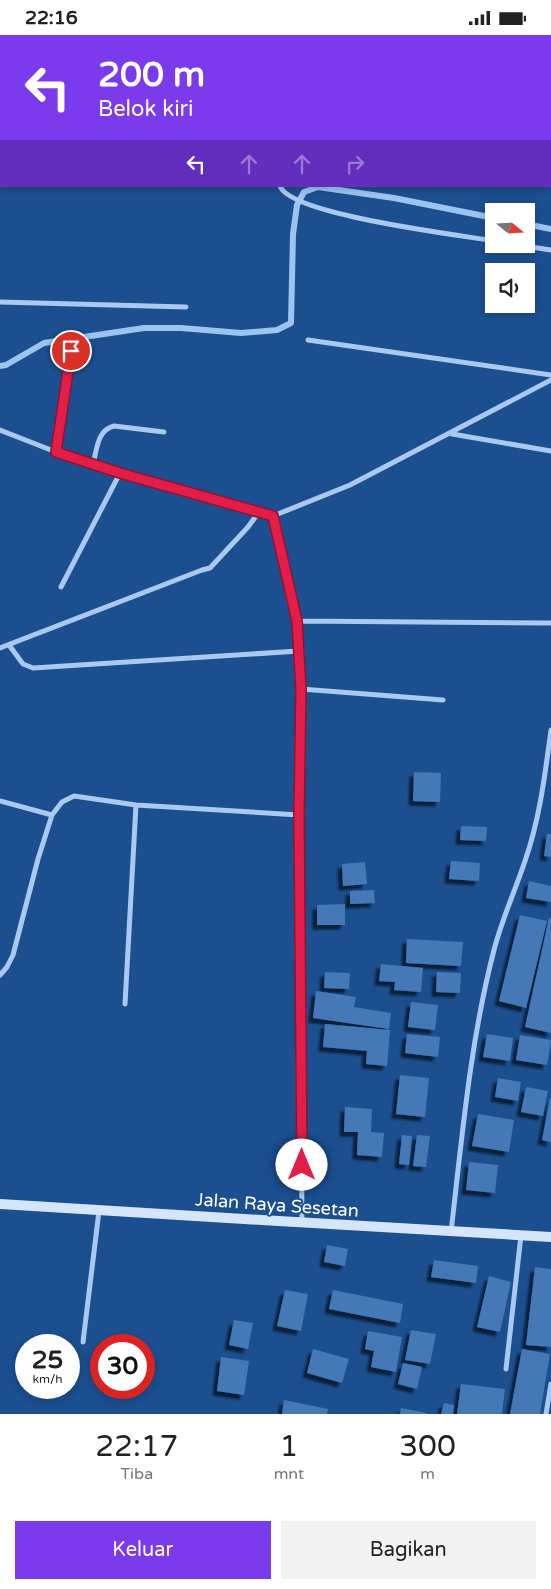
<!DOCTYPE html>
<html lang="id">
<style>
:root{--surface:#fff;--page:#f2f2f2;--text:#222;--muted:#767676;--accent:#7c3aed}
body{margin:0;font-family:"Varela Round",sans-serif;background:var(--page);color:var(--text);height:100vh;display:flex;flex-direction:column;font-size:19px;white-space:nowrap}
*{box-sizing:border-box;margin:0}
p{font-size:16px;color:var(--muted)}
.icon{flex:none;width:28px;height:28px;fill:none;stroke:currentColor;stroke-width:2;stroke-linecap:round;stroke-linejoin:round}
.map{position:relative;height:1379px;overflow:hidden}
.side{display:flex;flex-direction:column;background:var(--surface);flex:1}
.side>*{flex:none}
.top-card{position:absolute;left:0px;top:0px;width:551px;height:152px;box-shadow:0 2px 8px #0003;background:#7c3aed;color:#fff;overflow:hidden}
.needle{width:32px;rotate:108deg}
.fabs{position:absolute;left:485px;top:168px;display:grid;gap:10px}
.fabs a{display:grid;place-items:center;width:50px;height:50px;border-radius:0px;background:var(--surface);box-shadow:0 2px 8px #0003;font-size:25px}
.speed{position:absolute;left:15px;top:1299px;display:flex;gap:10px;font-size:25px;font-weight:700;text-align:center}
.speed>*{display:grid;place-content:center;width:65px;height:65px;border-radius:50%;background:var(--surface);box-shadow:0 2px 8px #0003;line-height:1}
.speed small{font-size:12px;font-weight:400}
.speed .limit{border:8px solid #d22;background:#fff;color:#111}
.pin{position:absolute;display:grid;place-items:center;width:42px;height:42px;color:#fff;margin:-21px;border:2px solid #fff;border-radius:50%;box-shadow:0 1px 5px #0007}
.me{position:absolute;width:55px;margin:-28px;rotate:0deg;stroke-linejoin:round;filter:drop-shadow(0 0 4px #0008)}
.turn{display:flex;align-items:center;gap:18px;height:105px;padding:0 15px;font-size:22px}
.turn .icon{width:65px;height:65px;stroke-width:2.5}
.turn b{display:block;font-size:35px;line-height:42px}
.lanes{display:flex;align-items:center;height:48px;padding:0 15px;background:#0003;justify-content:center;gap:25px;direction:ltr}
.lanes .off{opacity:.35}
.eta{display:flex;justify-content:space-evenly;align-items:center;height:85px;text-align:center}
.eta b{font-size:30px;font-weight:600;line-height:35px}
.cta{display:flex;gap:10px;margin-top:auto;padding:10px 15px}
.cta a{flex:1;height:58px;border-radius:0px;background:var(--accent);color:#fff;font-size:20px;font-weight:600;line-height:58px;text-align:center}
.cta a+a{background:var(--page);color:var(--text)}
.status{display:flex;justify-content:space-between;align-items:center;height:35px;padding:0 25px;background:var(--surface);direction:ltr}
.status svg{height:14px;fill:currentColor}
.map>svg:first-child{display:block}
</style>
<div class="status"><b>22:16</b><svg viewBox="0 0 49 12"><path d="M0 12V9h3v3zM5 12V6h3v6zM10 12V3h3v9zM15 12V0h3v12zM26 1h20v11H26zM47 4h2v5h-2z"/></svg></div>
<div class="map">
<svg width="551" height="1379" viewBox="0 0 551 1379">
<defs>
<filter id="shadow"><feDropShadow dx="-4.5" dy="4.5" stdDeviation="1" flood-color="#0009"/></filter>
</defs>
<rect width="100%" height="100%" fill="#1b4f8f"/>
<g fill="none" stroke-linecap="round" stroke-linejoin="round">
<path stroke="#9cc4f0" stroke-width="6" d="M526,189l25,5
M0,331l6,-1 38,-22 100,-15h37l60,5 36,-3 14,-7 2,-89 4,-29 7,-13 14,-5 76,11 100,20"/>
</g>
<path fill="#4478b7" filter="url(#shadow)" d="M414,737l27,1 -1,29 -27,-1z
M461,791l26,1 -1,14 -26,-1z
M547,799h4v23l-7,-1z
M451,826l29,2 -1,18 -30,-2z
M365,827l2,22 -24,2 -1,-22z
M529,846l22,5v16l-25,-4z
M374,855l1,13 -25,1v-13z
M345,869v21h-28v-20z
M520,880l27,6 -21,87 -27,-7z
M549,883h2v115l-26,-6z
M407,904l56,3 -2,24 -55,-3z
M381,929l42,4 -2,24 -27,-2 1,-8 -16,-1z
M325,937l25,1 -1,16 -25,-1z
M437,937l24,1 -1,20 -24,-1z
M316,956l40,6 -2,10 37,6 -2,16 -76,-11z
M411,967l27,3 -3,25 -27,-3z
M325,989l65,6 -3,36 -21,-2 1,-13 -44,-4z
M407,999l33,3 -2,20 -33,-4z
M487,999l26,4 -3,23 -27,-4z
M520,1000l31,5 -4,25 -31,-5z
M400,1040l29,3 -4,39 -29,-3z
M498,1043l23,4 -3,19 -23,-4z
M526,1052l22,4 -5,25 -22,-4z
M550,1063h1v44l-9,-2z
M345,1072l27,2 -1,23 13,1 -2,24 -25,-2 1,-23h-14z
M478,1079l36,6 -5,32 -37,-6z
M402,1100l10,1 -3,29 -10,-1z
M417,1100l13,1 -4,31 -13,-1z
M469,1127l29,3 -3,28 -29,-3z
M327,1210l21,4 -3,17 -21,-4z
M434,1225l44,6 -2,17 -45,-6z
M535,1232l16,2v78l-25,-2z
M489,1241l22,6 -11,50 -23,-5z
M285,1255l23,4 -7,37 -24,-5z
M333,1255l70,14 -3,19 -71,-14z
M234,1285l19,3 -5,26 -19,-4z
M411,1295l25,4 -6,30 -25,-4z
M368,1296l34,6 -6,35 -25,-5 3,-16 -9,-2z
M313,1314l36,10 -7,24 -35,-10z
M522,1314l28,5 -10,60h-30z
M221,1322l28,4 -5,34 -27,-4z
M403,1328l19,4 -5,22 -19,-5z
M461,1349l44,5 -3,25h-45z
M284,1365l44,9 -1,5h-45z
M444,1368l10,2 -1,9h-12z
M401,1373l26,5v1h-27z"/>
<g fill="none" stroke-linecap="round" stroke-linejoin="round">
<path stroke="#a9c9ee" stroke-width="5" d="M133,0l4,1
M385,1v-1
M486,1v-1
M280,151c10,29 181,49 214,55
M512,209l39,6
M0,267l186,5
M308,305l243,35
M0,395l56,22 64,21 153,43 77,-31 201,-105
M452,399l99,17
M56,417l15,-101
M93,429c4,-14 4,-34 21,-38l50,6
M273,481l24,105 4,68 -2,126 3,407
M61,552l59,-114
M297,586l254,2
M9,610l14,19 10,4 266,-17
M0,613l202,-78 8,-2 38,-41 11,-15
M301,654l142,11
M0,766l52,14
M0,940l7,-8 6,-12 25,-96 14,-44 10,-13 12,-6 62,9 163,10
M125,969l11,-199
M451,1197c11,-94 19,-190 43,-282 8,-31 21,-59 31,-89 15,-43 20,-87 26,-131
M83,1307l16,-131
M506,1334l15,-134
M546,1379l5,-30"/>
<path stroke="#d6e6fa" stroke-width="10" d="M0,1169c184,12 367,22 551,33"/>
</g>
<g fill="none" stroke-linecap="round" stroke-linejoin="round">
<g stroke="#92132f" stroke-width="12">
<path id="route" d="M71,316l-15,101 64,21 153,43 24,105 4,68 -2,126 3,350"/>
</g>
<use href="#route" stroke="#e11d48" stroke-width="9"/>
</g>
<g text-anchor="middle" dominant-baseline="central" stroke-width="4" stroke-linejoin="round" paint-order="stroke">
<g font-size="18" fill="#fff" stroke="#1b4f8f">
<text transform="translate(277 1170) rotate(4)">Jalan Raya Sesetan</text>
</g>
</g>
</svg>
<div class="fabs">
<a><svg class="needle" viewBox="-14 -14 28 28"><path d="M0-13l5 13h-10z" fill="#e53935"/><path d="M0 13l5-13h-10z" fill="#767676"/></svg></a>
<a><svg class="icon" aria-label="sound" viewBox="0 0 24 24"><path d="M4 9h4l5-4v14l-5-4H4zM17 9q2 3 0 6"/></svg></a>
</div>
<div class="speed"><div>25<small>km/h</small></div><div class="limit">30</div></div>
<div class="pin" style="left:71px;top:316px;background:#d93025"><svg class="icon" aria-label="arrive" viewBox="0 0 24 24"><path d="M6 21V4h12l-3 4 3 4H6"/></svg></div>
<svg class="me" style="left:302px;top:1130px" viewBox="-20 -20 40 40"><circle r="19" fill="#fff"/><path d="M0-13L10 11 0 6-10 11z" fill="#e11d48"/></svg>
<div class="top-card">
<div class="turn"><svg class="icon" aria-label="left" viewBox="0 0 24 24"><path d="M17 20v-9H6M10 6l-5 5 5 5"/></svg><div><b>200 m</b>Belok kiri</div></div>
<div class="lanes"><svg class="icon" aria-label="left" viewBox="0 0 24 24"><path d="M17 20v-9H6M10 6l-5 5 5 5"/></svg><svg class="icon off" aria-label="ahead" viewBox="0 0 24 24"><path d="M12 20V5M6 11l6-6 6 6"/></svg><svg class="icon off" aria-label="ahead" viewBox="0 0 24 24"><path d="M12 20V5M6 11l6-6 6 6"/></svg><svg class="icon off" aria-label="right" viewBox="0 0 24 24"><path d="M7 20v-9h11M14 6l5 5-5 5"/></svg></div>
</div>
</div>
<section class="side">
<div class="eta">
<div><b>22:17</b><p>Tiba</p></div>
<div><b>1</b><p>mnt</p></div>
<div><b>300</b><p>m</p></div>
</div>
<div class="cta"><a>Keluar</a><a>Bagikan</a></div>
</section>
